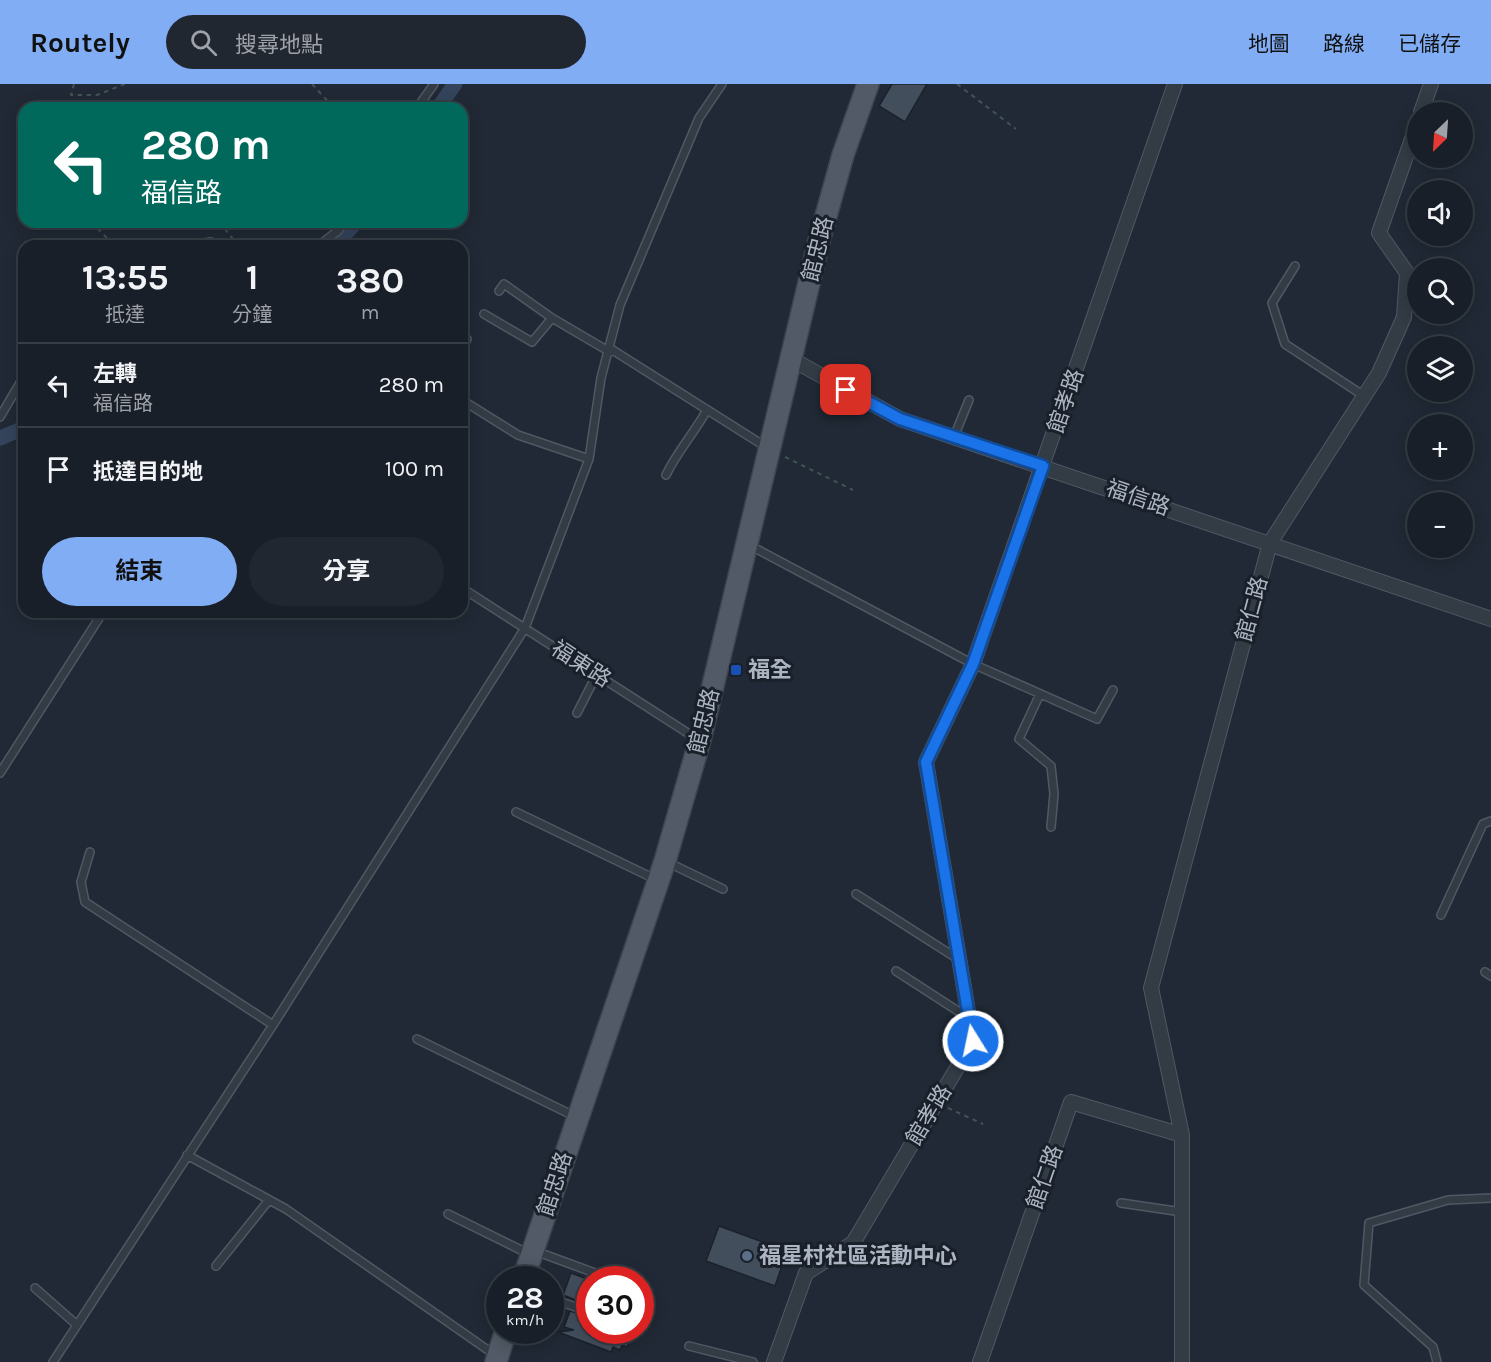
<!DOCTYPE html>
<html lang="zh-TW">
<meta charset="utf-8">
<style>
:root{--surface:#181f28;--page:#212730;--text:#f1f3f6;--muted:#9fa2a8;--line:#363d45;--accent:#81adf4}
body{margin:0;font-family:Karla,"Noto Sans TC",sans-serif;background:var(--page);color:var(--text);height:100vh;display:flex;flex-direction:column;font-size:22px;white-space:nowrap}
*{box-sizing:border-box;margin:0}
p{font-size:20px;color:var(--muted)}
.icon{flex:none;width:33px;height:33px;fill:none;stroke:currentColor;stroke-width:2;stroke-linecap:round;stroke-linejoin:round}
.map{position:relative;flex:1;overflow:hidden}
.sheet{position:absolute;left:18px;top:156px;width:450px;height:378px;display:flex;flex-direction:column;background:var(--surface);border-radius:18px;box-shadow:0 3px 15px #0003,0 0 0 2px var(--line)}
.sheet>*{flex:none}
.banner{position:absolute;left:18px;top:18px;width:450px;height:126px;border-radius:18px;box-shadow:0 3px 15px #0003,0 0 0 2px var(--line);background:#00695c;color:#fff;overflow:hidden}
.needle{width:39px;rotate:205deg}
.buttons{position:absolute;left:1407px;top:18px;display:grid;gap:12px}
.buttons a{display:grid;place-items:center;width:66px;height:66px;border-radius:50%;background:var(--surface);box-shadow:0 3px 15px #0003,0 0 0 2px var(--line);font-size:30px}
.speed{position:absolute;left:486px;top:1182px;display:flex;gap:12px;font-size:30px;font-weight:700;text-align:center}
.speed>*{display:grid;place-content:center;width:78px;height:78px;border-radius:50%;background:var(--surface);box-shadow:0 3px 15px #0003,0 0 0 2px var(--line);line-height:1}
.speed small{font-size:15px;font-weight:400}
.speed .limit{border:9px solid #d22;background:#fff;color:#111}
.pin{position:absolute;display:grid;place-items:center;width:51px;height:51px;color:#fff;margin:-26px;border-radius:12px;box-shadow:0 3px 9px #0006}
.me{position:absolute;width:66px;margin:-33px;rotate:350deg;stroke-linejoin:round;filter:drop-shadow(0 0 4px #0008)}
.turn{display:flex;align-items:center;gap:21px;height:126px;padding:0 24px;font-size:27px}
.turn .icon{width:78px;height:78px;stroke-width:2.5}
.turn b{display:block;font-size:42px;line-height:51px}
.eta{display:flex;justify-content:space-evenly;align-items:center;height:102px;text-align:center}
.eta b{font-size:36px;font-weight:700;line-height:42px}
.button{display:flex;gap:12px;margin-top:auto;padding:12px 24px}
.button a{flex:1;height:69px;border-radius:36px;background:var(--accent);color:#111;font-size:24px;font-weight:700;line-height:69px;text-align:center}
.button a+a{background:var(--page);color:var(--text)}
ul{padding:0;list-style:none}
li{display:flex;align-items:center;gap:18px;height:84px;padding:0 24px;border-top:2px solid var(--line)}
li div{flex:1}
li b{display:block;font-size:22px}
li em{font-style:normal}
header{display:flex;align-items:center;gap:36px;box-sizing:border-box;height:84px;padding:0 30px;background:var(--accent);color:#111}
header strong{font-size:28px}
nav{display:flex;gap:33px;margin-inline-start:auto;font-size:21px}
.search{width:420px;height:54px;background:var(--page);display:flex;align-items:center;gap:15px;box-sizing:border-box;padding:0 21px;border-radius:33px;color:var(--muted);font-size:22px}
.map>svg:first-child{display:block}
</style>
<header>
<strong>Routely</strong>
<div class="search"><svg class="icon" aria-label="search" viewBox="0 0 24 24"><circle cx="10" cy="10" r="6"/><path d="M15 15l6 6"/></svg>搜尋地點</div>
<nav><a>地圖</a><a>路線</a><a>已儲存</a></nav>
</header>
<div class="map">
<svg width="1491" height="1278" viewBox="0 0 1491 1278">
<rect width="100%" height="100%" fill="#202935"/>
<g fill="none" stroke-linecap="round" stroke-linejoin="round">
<path stroke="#33445c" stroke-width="15" d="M438,24l17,-24
M335,162l21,-24
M0,354l24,-10"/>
</g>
<path fill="#434e5d" stroke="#1a222c" stroke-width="1.5" d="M892,0h35l-22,38 -26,-16z
M719,1142l68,25 -12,35 -69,-25z
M571,1189l19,7v26l-27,-11z
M570,1227l20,6v13h29l13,5 -5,12 -5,-2 -2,5 -7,-3 -2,5 -53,-20 16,-2 -10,-3z"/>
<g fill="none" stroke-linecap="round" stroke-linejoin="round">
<g stroke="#505864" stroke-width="10">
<path id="service" d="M417,24l17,-24
M185,162l26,-4 9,4
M318,162l21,-16 5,-8
M1295,182l-23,37 13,41 79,52
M499,207l5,-7 48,34 58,34
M484,230l48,28 20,-24
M462,265l5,-10
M611,265l155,98
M462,316l56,35 71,24
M0,333l24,-41
M954,353l15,-37
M666,391c11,-23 28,-42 41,-65
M751,462l222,118 124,55 16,-29
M462,504l235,151
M1040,610l-21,45 32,27 3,28 -3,33
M577,629l20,-39
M0,689l103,-161
M516,728l141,68
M90,768l-9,30 4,20 188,123
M667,778l56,27
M856,810l102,65
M1441,831l42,-91 8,-3
M896,887l71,46
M1485,888l6,4
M417,955l159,78
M187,1071l99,54 209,146
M1121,1119l61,9
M448,1130l81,40
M535,1167l71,26
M216,1182l53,-66
M35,1204l42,37
M550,1214l40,14
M689,1262l64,16
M53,1278l220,-337 252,-397 64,-169 12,-81 19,-73 79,-187 23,-34
M1437,1278l-4,-15 -69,-62 5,-62 79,-23 43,-2"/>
</g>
<g stroke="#505864" stroke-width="16">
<path id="minor" d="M1421,28l10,-28
M793,276l107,59 591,200
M774,1278l32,-89 47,-30 120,-202 -47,-279 47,-98 202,-580
M980,1278l91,-260 111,33
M1182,1278v-227l-31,-147 119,-445 109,-170 25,-56 3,-44 -28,-40 39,-111"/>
</g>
<g stroke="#3c444f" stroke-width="24">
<path id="primary" d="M523,1196l142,-419 35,-121 119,-499 24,-86 25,-71
M496,1278l10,-32"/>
</g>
<path stroke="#415355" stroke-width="2" stroke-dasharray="4.5 4.5" stroke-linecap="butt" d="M74,0l-3,11h26l28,-11
M312,0l22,24
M957,0l59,45
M91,138l24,24
M219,138l20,24
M785,373l68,33
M948,1024l35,16"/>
<use href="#service" stroke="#333b45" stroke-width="7"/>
<use href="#minor" stroke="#333b45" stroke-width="14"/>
<use href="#primary" stroke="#515a66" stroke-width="21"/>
</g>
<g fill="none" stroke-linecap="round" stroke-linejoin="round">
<g stroke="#114b97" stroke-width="15">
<path id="route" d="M846,306l54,29 143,47 -70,198 -47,98 47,279"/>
</g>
<use href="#route" stroke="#1a73e8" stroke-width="10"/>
</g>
<rect fill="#1a4fb4" stroke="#19202a" stroke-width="2" x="730" y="580" width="12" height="12" rx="3"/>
<circle fill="#5c6f8a" stroke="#19202a" stroke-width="2" cx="747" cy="1172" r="6"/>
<g text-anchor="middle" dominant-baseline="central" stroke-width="6" stroke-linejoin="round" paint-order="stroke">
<g font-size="22" fill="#adb5c3" stroke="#19202a">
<text transform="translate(818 165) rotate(-76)">館忠路</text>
<text transform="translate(1066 317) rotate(-71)">館孝路</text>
<text transform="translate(1138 414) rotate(19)">福信路</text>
<text transform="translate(1252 525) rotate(-75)">館仁路</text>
<text transform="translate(581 580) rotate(33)">福東路</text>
<text transform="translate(704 637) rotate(-76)">館忠路</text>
<text transform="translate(929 1031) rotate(-59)">館孝路</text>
<text transform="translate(1045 1093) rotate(-71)">館仁路</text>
<text transform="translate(555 1100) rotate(-72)">館忠路</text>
</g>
<g font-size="22" font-weight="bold" fill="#adb5c3" stroke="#19202a" text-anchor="start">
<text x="748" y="586">福全</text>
<text x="759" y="1172">福星村社區活動中心</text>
</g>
</g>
</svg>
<div class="buttons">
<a><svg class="needle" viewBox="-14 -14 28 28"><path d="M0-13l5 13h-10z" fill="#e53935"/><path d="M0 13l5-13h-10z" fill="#9fa2a8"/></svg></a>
<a><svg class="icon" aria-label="sound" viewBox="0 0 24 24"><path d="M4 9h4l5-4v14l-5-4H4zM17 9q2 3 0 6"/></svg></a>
<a><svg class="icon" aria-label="search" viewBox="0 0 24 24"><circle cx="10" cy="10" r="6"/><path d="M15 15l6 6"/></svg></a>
<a><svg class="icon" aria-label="layers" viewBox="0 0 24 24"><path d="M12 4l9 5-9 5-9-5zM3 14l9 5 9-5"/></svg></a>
<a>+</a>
<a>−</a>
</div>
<div class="speed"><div>28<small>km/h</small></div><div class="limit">30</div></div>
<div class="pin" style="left:846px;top:306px;background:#d93025"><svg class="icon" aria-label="arrive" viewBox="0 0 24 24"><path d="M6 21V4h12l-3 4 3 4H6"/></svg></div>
<svg class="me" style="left:973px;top:957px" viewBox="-20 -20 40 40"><circle r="17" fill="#1a73e8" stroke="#fff" stroke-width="3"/><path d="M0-11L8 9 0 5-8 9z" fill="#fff"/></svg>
<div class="banner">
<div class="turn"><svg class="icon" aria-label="left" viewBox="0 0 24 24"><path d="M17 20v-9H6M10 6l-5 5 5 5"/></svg><div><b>280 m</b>福信路</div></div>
</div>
<section class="sheet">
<div class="eta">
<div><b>13:55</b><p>抵達</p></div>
<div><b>1</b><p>分鐘</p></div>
<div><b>380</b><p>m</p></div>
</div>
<ul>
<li><svg class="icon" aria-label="left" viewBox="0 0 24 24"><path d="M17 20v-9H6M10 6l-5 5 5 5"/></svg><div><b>左轉</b><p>福信路</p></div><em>280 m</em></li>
<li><svg class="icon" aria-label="arrive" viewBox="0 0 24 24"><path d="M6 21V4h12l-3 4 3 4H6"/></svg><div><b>抵達目的地</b></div><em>100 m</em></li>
</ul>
<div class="button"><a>結束</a><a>分享</a></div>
</section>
</div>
